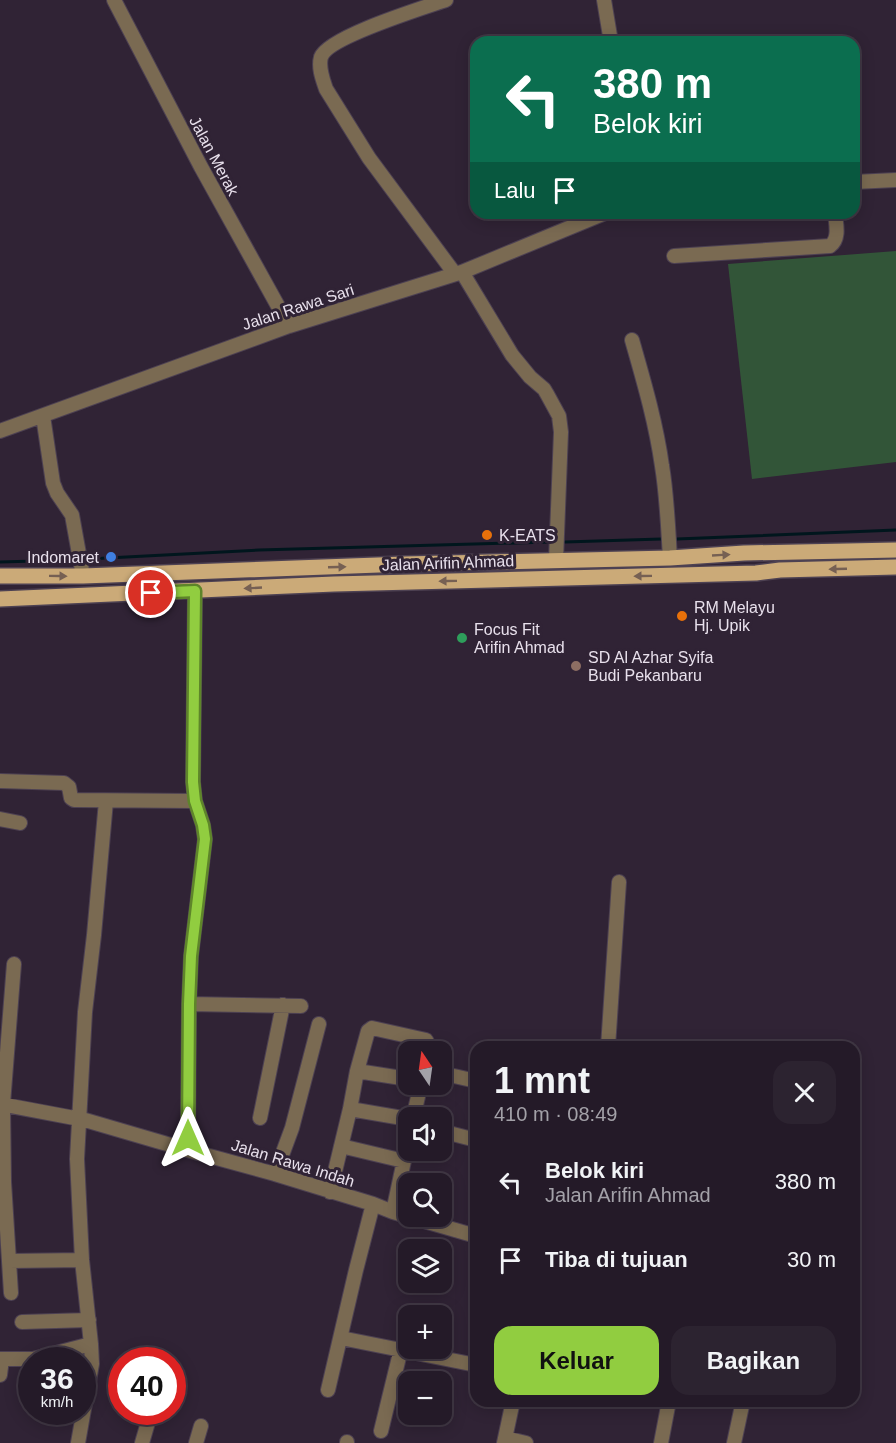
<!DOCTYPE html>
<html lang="id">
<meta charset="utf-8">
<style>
:root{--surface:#241a28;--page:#2c2330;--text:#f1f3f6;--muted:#a3a1a8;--line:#413845;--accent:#91cd40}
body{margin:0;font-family:Arial,sans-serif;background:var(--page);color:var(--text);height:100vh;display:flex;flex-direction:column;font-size:22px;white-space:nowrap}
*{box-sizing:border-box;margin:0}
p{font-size:20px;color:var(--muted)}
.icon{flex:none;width:33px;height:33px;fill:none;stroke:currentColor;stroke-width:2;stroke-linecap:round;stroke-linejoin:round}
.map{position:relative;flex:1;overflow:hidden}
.details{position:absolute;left:470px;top:1041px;width:390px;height:366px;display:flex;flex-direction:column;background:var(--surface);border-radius:18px;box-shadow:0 3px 15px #0003,0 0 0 2px var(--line)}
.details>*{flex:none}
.banner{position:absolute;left:470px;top:36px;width:390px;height:183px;border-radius:18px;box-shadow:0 3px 15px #0003,0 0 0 2px var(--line);background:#0b6e4f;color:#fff;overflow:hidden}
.needle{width:39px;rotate:347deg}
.tools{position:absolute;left:398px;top:1041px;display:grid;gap:12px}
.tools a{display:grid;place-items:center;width:54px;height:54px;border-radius:12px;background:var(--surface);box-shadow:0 3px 15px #0003,0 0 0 2px var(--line);font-size:30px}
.speed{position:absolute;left:18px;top:1347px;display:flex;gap:12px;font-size:30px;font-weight:700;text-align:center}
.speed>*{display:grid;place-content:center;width:78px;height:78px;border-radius:50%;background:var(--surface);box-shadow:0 3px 15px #0003,0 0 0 2px var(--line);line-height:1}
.speed small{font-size:15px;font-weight:400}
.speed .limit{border:9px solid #d22;background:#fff;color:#111}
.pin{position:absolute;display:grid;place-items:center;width:51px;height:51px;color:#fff;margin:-26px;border:3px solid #fff;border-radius:50%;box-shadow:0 2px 6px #0007}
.me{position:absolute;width:66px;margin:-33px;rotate:0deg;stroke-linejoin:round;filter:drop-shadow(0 0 4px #0008)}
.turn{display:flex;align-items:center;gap:21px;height:126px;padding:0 24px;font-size:27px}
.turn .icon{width:78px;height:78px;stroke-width:2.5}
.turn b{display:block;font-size:42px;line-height:51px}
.then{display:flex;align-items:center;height:57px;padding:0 24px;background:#0003;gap:12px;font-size:22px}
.round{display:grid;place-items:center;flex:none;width:63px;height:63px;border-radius:18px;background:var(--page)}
.head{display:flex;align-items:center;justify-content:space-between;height:102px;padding:0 24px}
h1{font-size:36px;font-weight:600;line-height:45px}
.button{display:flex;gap:12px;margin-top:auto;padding:12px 24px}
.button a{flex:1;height:69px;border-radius:18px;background:var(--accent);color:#111;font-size:24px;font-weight:600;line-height:69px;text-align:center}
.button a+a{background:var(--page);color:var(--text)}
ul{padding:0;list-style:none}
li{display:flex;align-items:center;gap:18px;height:78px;padding:0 24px}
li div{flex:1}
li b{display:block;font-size:22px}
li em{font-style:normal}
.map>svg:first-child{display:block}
</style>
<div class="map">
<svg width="896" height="1443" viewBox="0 0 896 1443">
<rect width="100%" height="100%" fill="#302335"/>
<path fill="#325538" d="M896,251v211l-144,17 -24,-215z"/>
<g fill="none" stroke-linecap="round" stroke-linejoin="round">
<path stroke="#00161d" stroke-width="3" d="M677,539l219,-9
M565,542l96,-3
M88,559l171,-9 290,-8
M0,562l72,-2"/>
<g stroke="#4d4152" stroke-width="16">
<path id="minor" d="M114,0l87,167 88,159
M446,0c-23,8 -118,37 -125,57 -3,11 2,23 5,32l43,69 86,116
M604,0l7,42
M854,182l42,-2
M674,256l156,-10c10,-7 6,-22 5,-33
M462,272l50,83 18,22 14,12 3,5 12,22 2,16 -5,128
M632,340c12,42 24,83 30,126 5,30 6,61 8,92
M43,416l10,67 4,10 15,22 11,61
M0,431l289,-105 173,-54 143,-59
M195,591l-2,191 2,19 8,24 2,14 -14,117 -2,48 -1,134 3,13 84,23 98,30 20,8 83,24
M0,781l64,2 5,4 2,11 3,2 121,1
M0,819l20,4
M189,1004l112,2
M608,1047l11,-165
M357,1071l51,8
M454,1076l22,5
M0,1104l85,16 106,31
M350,1109l58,10
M260,1118l23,-113
M413,1118l8,-34
M441,1131l35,9
M341,1146l63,15
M275,1174l17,-46 27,-104
M330,1192l20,-83 7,-38 11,-40 4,-3 54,12 2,4 1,8
M393,1212l15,-70
M9,1261l73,-1
M11,1293l-7,-111 -1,-78 11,-140
M22,1322l67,-2
M341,1338l135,27
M0,1359h33l58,-15
M0,1375l2,-16
M328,1390l28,-120 17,-66
M381,1431l20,-82
M505,1438l21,5
M78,1443l14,-79 -1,-20 -9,-84 -5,-101 8,-147 9,-77 12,-134
M142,1443l9,-31
M196,1443l5,-17
M347,1443v-1
M504,1443l9,-42
M661,1443l8,-42
M734,1443l9,-42"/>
</g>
<g stroke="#4d4152" stroke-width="18">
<path id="major" d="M0,576h83l322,-12 265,-6 74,-5 152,-3
M0,599l334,-15 422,-11 24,-3 116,-3"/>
</g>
<use href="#minor" stroke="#7a6a52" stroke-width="14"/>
<use href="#major" stroke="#cbaa78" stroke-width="15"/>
</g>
<defs><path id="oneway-solid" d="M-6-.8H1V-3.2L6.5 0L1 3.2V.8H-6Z" transform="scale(1.5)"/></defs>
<g fill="#766053">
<use href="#oneway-solid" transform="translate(721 555) rotate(-3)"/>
<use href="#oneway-solid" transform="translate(337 567) rotate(-2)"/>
<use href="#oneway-solid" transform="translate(838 569) rotate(178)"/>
<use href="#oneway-solid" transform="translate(58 576) rotate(1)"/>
<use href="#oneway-solid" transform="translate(643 576) rotate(179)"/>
<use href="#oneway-solid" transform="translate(448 581) rotate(179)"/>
<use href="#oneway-solid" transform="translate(253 588) rotate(177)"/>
</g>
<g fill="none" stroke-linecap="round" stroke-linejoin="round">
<g stroke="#5e852a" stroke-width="15">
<path id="route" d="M151,593l44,-2 -2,191 2,19 8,24 2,14 -14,117 -2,48 -1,134"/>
</g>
<use href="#route" stroke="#91cd40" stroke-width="10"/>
</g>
<g fill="#e8710a" stroke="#302335" stroke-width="2">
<circle cx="487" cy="535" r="6"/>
<circle cx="682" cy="616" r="6"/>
</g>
<circle fill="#3f7fe0" stroke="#302335" stroke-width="2" cx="111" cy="557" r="6"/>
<circle fill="#2e9e5b" stroke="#302335" stroke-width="2" cx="462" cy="638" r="6"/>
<circle fill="#8d6e63" stroke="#302335" stroke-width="2" cx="576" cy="666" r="6"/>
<g text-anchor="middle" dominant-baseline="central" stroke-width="6" stroke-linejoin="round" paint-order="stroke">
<g font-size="16" fill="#e8e0ec" stroke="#302335">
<text transform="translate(214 156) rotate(62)">Jalan Merak</text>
<text transform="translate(298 307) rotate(-18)">Jalan Rawa Sari</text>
<text transform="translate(448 563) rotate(-2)">Jalan Arifin Ahmad</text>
<text transform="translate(293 1163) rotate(17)">Jalan Rawa Indah</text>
</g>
<g font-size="16" fill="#e8e0ec" stroke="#302335" text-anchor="start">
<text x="499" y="535">K-EATS</text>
<text x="99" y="557" text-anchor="end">Indomaret</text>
<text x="694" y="607">RM Melayu<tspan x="694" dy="18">Hj. Upik</tspan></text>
<text x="474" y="629">Focus Fit<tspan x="474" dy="18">Arifin Ahmad</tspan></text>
<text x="588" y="657">SD Al Azhar Syifa<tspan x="588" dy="18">Budi Pekanbaru</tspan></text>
</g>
</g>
</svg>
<div class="tools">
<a><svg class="needle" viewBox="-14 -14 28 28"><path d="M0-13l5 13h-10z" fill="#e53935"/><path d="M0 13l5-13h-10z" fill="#a3a1a8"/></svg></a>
<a><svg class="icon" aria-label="sound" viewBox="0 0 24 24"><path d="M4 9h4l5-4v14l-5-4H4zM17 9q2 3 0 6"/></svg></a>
<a><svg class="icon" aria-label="search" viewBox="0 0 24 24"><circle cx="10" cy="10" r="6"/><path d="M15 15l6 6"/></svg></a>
<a><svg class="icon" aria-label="layers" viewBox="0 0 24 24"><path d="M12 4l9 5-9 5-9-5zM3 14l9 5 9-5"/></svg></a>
<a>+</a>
<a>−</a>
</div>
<div class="speed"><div>36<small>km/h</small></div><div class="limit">40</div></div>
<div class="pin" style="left:151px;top:593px;background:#d93025"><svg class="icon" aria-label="arrive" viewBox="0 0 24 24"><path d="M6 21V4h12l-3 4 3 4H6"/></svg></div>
<svg class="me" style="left:188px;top:1138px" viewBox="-20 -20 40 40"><path d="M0-17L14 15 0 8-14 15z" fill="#91cd40" stroke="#fff" stroke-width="4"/></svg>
<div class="banner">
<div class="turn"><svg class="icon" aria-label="left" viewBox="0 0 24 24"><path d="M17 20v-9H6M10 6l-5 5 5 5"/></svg><div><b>380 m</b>Belok kiri</div></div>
<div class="then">Lalu<svg class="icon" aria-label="arrive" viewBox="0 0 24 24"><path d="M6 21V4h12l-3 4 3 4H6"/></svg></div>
</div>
<section class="details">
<div class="head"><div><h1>1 mnt</h1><p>410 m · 08:49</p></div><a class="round"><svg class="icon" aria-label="close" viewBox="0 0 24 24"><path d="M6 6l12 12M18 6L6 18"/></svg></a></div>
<ul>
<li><svg class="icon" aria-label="left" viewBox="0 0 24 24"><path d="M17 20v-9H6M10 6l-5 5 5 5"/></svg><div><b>Belok kiri</b><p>Jalan Arifin Ahmad</p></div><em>380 m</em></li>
<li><svg class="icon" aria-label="arrive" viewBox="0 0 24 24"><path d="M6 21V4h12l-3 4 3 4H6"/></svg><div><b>Tiba di tujuan</b></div><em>30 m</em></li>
</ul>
<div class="button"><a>Keluar</a><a>Bagikan</a></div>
</section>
</div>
